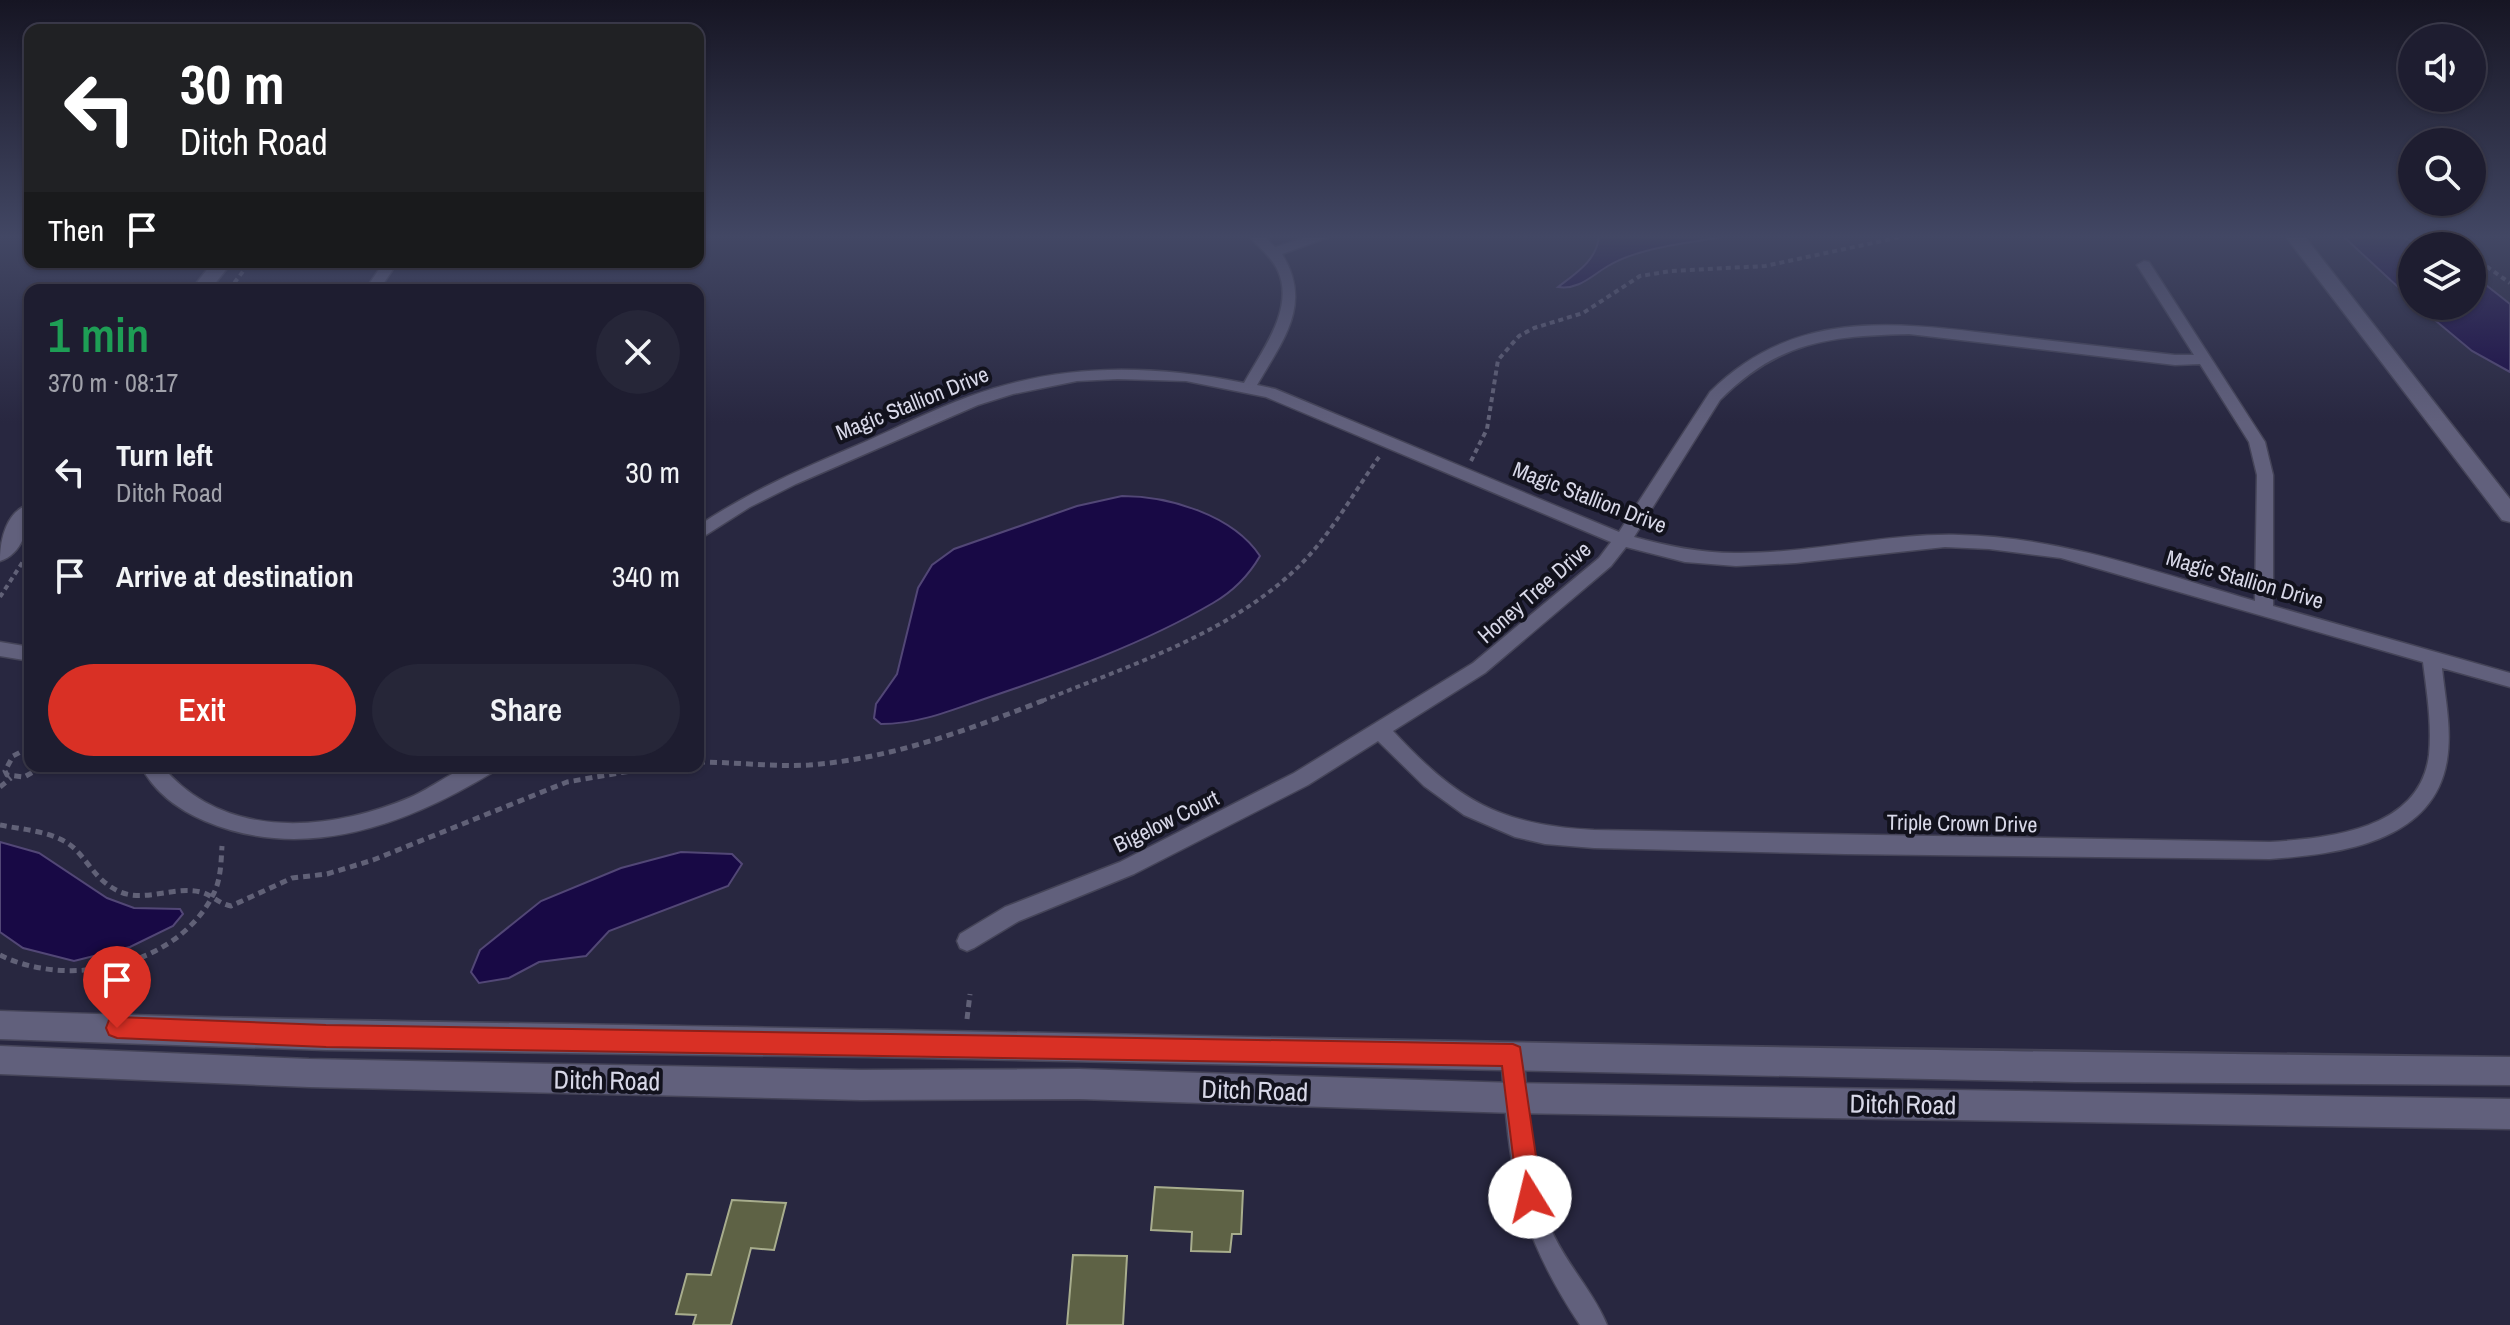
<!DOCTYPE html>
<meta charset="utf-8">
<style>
:root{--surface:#1e1d30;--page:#262638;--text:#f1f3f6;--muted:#a1a2ab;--line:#3c3b4c;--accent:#d93025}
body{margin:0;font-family:"Archivo Narrow",sans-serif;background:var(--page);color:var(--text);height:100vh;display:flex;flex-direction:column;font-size:30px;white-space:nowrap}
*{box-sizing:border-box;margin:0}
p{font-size:26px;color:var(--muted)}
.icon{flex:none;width:44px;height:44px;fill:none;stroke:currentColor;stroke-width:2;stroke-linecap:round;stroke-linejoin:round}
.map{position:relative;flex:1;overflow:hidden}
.panel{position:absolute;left:24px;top:284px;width:680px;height:488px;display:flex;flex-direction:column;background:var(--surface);border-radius:16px;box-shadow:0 2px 6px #0004,0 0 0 2px var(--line)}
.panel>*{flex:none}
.guide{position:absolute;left:24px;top:24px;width:680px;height:244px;border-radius:16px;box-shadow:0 2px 6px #0004,0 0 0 2px var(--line);background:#202124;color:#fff;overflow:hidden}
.tools{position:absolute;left:2398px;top:24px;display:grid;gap:16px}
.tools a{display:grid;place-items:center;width:88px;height:88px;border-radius:50%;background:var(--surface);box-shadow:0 2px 6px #0004,0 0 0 2px var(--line);font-size:40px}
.pin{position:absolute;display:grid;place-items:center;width:68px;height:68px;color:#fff;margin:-82px -34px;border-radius:50% 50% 50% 0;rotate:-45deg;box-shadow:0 0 8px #0007}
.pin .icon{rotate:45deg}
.me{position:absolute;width:88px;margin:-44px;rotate:351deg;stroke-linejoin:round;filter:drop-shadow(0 0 6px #0008)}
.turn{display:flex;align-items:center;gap:28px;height:168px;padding:0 24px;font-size:36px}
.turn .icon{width:104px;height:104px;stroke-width:2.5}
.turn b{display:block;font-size:56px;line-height:68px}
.then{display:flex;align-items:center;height:76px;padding:0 24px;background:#0003;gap:16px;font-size:30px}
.round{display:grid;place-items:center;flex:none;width:84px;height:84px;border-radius:42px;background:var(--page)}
.overview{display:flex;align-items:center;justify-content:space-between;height:136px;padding:0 24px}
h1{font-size:48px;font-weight:600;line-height:60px;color:#1e9e55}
.primary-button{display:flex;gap:16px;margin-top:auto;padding:16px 24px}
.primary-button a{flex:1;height:92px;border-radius:48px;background:var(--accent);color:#fff;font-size:32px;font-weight:600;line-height:92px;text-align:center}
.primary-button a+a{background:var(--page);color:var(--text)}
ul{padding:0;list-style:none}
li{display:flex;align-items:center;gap:24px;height:104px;padding:0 24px}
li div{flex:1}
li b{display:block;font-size:30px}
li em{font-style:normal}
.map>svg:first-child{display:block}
</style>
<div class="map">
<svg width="2510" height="1325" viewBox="0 0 2510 1325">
<rect width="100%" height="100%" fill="#282740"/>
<path fill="#180945" stroke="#524776" stroke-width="2" d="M1599,237h123c-37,7 -82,10 -114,29 -17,10 -29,24 -50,21 18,-14 38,-26 41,-50z
M2344,237h58l20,9h-10v54z
M2472,274l38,30v68l-38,-21 -54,-45h54z
M1122,496c47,0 111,19 138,60 -11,19 -28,36 -47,47 -70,41 -149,69 -226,95 -35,12 -68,26 -106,26l-7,-6 2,-14 21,-30 21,-86 14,-23 22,-16 123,-43z
M0,842l39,11 68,45 27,10 46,1 3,5 -10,12 -43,21 -56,14 -51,-13 -23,-16z
M681,852l51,2 10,10 -14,22 -119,45 -23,25 -47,6 -30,16 -30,5 -8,-11 9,-22 61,-49 80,-33z"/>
<path fill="#5e6245" stroke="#a8ad8d" stroke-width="2" d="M1155,1187l88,4 -2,43h-9l-2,18 -39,-1 1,-19 -41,-2z
M732,1200l54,3 -12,47 -23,-2 -20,77h-38l3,-10 -20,-1 11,-40 24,1z
M1073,1255l54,1 -4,69h-56z"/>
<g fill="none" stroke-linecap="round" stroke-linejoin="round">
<g stroke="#454458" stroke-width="3">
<path id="street" d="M1250,237h15l10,10 32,-10h22l-47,17c31,50 1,86 -25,131l18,4 344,143 91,-140c86,-86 190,-69 300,-56 55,6 110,13 165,19h19l-57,-90 7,-4 5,1 116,180 8,33v131l237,67v14l-68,-19c3,30 10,61 5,92 -13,83 -109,94 -177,99l-425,-5 -251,-6 -49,-4 -30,-7 -51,-22 -40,-29 -46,-45 -70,44 -174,89 -115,47 -45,27 -7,3 -7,-3 -3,-7 3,-7 45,-27 115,-45 174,-89 179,-110 126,-105 12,-16 -345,-145 -80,-16 -68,-2 -41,2 -64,13 -35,11 -182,79 -46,23 -52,33v-14c53,-36 110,-60 169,-85 33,-15 66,-31 101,-44 91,-34 181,-33 276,-14 17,-31 51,-74 34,-112 -6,-14 -18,-22 -28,-34zM1909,334l266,31 25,-1 49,78 8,33 -2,126c-96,-28 -194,-64 -296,-66 -75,-2 -148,19 -224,18 -35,0 -68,-7 -101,-16l86,-137c58,-59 111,-64 189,-66zM1626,547l59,15 51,4 60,-3 149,-16 44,2 72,9 362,104c4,31 9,62 6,93 -9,75 -100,83 -159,87l-676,-12c-95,-5 -137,-30 -201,-99l92,-58 126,-107z
M384,262h14l-19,28h-14z
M0,642l30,5v14l-30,-5z
M141,766h21c62,75 167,66 249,31 17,-7 45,-28 60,-31 7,-2 17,0 25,0l-3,6c-87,53 -189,91 -288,49 -26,-11 -51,-29 -64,-55z
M1513,1044l8,3 3,8c4,59 5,126 30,181 15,31 40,57 53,89h-27c-51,-77 -68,-131 -75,-223 -1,-17 -6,-39 0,-55z"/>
</g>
<g stroke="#454458" stroke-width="3">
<path id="secondary" d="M2286,237h19l205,262v23l-8,-2z
M213,262h19l-22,28h-19z
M30,504c0,21 -7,50 -30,57 0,-21 6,-50 30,-57z
M0,1011c315,11 631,13 946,20 521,10 1043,22 1564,26v28l-435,-3 -1205,-25 -544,-7 -326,-11z
M0,1046l309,13 552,11 218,-1 436,14 995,16v30l-995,-16 -436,-14 -218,1 -552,-13 -309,-13z"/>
</g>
<path stroke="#616177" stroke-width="4" stroke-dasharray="5 4" stroke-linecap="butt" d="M2439,237l16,9
M2472,256l38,27
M229,290l21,-28
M1471,461l16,-32 11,-69 21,-24 15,-8 49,-15 57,-37 31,-5 94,-5 136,-29
M0,597l24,-37
M1042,701c86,-35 184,-66 253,-131 34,-32 57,-75 84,-113"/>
<path stroke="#616177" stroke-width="5" stroke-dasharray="7 5" stroke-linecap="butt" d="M30,747l-17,9 -8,15 2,4 17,2 20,-11
M698,762c37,0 74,5 111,3 82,-6 162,-36 238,-66
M0,787l11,-9
M0,825c24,5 56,6 75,24 16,16 21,31 43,42 26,13 59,-7 86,2 10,4 16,11 27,13l61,-28 35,-4 46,-14 194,-78 92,-16
M0,955c68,34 177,12 213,-60 8,-15 8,-33 9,-49
M967,1019l3,-25"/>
<use href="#street" fill="#61607c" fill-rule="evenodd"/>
<use href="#secondary" fill="#61607c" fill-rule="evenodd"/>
</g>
<linearGradient id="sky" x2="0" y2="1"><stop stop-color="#161523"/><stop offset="0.56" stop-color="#424764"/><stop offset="1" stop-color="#424764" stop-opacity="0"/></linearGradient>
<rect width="2510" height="423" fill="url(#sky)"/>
<path fill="#d93025" stroke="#8d1f18" stroke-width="2" d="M117,1017l209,8 1187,19 7,3 22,150 -4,8 -8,4 -8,-4 -4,-8 -16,-131 -1176,-19 -209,-9 -8,-3 -3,-7 3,-8z"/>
<g text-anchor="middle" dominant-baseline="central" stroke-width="8" stroke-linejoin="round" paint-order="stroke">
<g font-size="22" fill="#d8d8e8" stroke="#12121d">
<text transform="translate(912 403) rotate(-22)">Magic Stallion Drive</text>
<text transform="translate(1590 497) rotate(21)">Magic Stallion Drive</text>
<text transform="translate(2245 579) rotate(16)">Magic Stallion Drive</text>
<text transform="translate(1534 592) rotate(-41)">Honey Tree Drive</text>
<text transform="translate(1166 821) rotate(-26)">Bigelow Court</text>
<text transform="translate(1962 823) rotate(1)">Triple Crown Drive</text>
</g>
<g font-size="26" fill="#d8d8e8" stroke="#12121d">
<text transform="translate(607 1080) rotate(1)">Ditch Road</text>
<text transform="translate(1255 1090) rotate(2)">Ditch Road</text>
<text transform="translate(1903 1104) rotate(1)">Ditch Road</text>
</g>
</g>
</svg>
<div class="tools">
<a><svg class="icon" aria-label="sound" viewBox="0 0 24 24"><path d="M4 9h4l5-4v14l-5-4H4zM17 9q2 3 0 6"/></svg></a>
<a><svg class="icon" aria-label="search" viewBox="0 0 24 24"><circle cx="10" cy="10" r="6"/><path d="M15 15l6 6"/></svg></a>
<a><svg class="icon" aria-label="layers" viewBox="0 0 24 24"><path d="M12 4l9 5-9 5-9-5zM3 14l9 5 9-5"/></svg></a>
</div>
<div class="pin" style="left:117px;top:1028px;background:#d93025"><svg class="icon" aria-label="arrive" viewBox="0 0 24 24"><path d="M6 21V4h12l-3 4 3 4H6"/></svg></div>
<svg class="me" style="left:1530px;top:1197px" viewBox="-20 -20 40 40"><circle r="19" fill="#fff"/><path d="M0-13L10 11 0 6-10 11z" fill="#d93025"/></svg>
<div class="guide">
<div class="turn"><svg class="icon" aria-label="left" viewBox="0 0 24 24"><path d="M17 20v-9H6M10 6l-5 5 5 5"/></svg><div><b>30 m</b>Ditch Road</div></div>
<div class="then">Then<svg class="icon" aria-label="arrive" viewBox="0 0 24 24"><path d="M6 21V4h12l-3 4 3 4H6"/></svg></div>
</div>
<section class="panel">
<div class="overview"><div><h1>1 min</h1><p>370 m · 08:17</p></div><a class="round"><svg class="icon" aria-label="close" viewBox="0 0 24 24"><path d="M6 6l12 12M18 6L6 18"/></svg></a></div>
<ul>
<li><svg class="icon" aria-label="left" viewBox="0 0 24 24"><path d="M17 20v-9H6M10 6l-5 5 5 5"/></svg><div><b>Turn left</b><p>Ditch Road</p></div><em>30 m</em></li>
<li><svg class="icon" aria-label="arrive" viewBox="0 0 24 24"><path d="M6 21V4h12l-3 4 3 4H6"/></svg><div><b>Arrive at destination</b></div><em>340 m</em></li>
</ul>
<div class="primary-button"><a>Exit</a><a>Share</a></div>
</section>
</div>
